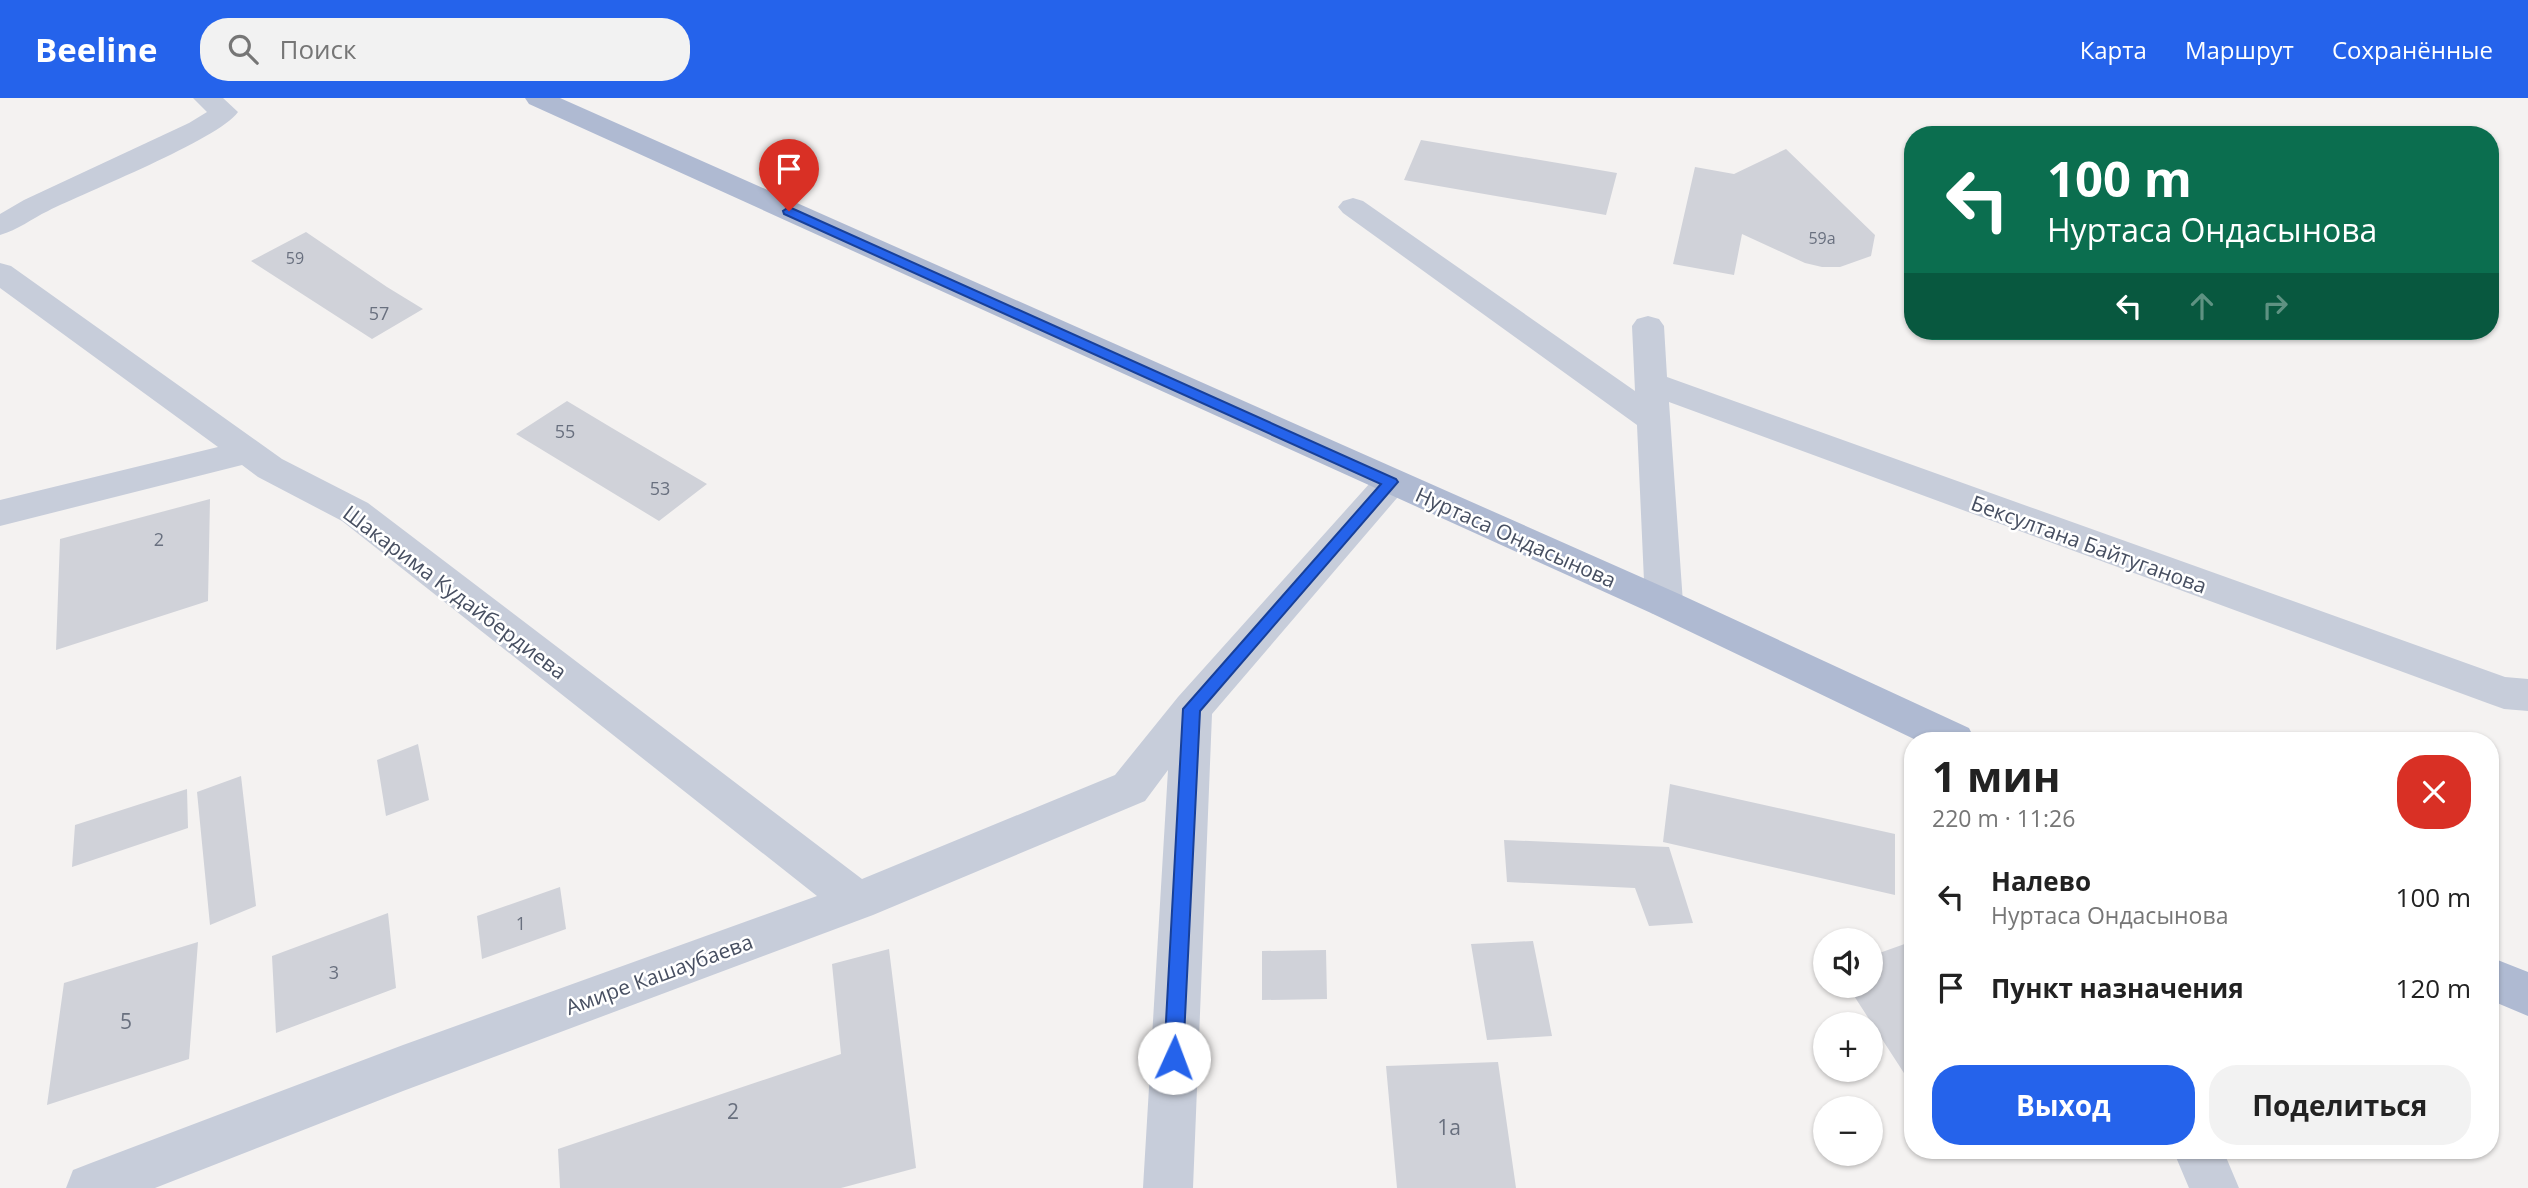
<!DOCTYPE html>
<html lang="ru">
<meta charset="utf-8">
<style>
:root{--surface:#fff;--page:#f2f2f2;--text:#222;--muted:#767676;--accent:#2563eb}
body{margin:0;font-family:"Open Sans",sans-serif;background:var(--page);color:var(--text);height:100vh;display:flex;flex-direction:column;font-size:26px;white-space:nowrap}
*{box-sizing:border-box;margin:0}
p{font-size:23px;color:var(--muted)}
.icon{flex:none;width:38px;height:38px;fill:none;stroke:currentColor;stroke-width:2;stroke-linecap:round;stroke-linejoin:round}
.map{position:relative;flex:1;overflow:hidden}
.drawer{position:absolute;left:1904px;top:634px;width:595px;height:427px;display:flex;flex-direction:column;background:var(--surface);border-radius:28px;box-shadow:0 2px 5px #0004}
.drawer>*{flex:none}
.top-card{position:absolute;left:1904px;top:28px;width:595px;height:214px;border-radius:28px;box-shadow:0 2px 5px #0004;background:#0b6e4f;color:#fff;overflow:hidden}
.controls{position:absolute;left:1813px;top:830px;display:grid;gap:14px}
.controls a{display:grid;place-items:center;width:70px;height:70px;border-radius:50%;background:var(--surface);box-shadow:0 2px 5px #0004;font-size:35px}
.pin{position:absolute;display:grid;place-items:center;width:60px;height:60px;color:#fff;margin:-72px -30px;border-radius:50% 50% 50% 0;rotate:-45deg;box-shadow:0 0 7px #0007}
.pin .icon{rotate:45deg}
.me{position:absolute;width:77px;margin:-38px;rotate:2deg;stroke-linejoin:round;filter:drop-shadow(0 0 5px #0008)}
.turn{display:flex;align-items:center;gap:24px;height:147px;padding:0 28px;font-size:32px}
.turn .icon{width:91px;height:91px;stroke-width:2.5}
.turn b{display:block;font-size:49px;line-height:60px}
.lanes{display:flex;align-items:center;height:66px;padding:0 28px;background:#0003;justify-content:center;gap:35px;direction:ltr}
.lanes .off{opacity:.35}
.round{display:grid;place-items:center;flex:none;width:74px;height:74px;border-radius:28px;background:var(--page)}
.head{display:flex;align-items:center;justify-content:space-between;height:119px;padding:0 28px}
h1{font-size:42px;font-weight:700;line-height:52px}
.action{display:flex;gap:14px;margin-top:auto;padding:14px 28px}
.action a{flex:1;height:80px;border-radius:28px;background:var(--accent);color:#fff;font-size:28px;font-weight:700;line-height:80px;text-align:center}
.action a+a{background:var(--page);color:var(--text)}
ul{padding:0;list-style:none}
li{display:flex;align-items:center;gap:21px;height:91px;padding:0 28px}
li div{flex:1}
li b{display:block;font-size:26px}
li em{font-style:normal}
header{display:flex;align-items:center;gap:42px;box-sizing:border-box;height:98px;padding:0 35px;background:var(--accent);color:#fff}
header strong{font-size:33px}
nav{display:flex;gap:38px;margin-inline-start:auto;font-size:24px}
.search{width:490px;height:63px;background:var(--page);display:flex;align-items:center;gap:18px;box-sizing:border-box;padding:0 24px;border-radius:28px;color:var(--muted);font-size:26px}
.map>svg:first-child{display:block}
</style>
<header>
<strong>Beeline</strong>
<div class="search"><svg class="icon" aria-label="search" viewBox="0 0 24 24"><circle cx="10" cy="10" r="6"/><path d="M15 15l6 6"/></svg>Поиск</div>
<nav><a>Карта</a><a>Маршрут</a><a>Сохранённые</a></nav>
</header>
<div class="map">
<svg width="2528" height="1090" viewBox="0 0 2528 1090">
<rect width="100%" height="100%" fill="#f4f2f1"/>
<path fill="#d0d2d9" d="M1421,42l196,33 -11,42 -202,-35z
M1786,51l89,86 -4,21 -31,11h-18l-17,-4 -63,-29 -8,41 -61,-11 22,-97 39,7z
M306,134l81,55 36,22 -51,30 -121,-78z
M567,303l45,27 95,56 -48,37 -143,-87z
M210,401l-2,102 -152,49 4,-111z
M418,646l11,56 -43,16 -9,-56z
M241,678l15,130 -46,19 -13,-133z
M1670,686l225,50v61l-232,-53z
M187,691l1,39 -116,39 3,-42z
M1504,742l165,7 24,76 -44,3 -14,-38 -128,-6z
M560,789l6,42 -84,30 -5,-43z
M388,815l8,75 -120,45 -4,-77z
M1533,843l19,95 -65,4 -16,-96z
M1913,843v146l-66,-102h24v-29z
M198,844l-9,117 -142,46 17,-122z
M889,851l27,219 -75,20h-281l-2,-39 283,-95 -9,-90z
M1326,852l1,49 -65,1v-49z
M1498,964l18,126h-119l-11,-122z"/>
<g fill="none" stroke-linecap="round" stroke-linejoin="round">
<path fill="#c7cdda" fill-rule="evenodd" d="M193,0h30l15,14c-20,28 -153,80 -190,99 -17,8 -30,19 -48,24v-21l24,-14 165,-77 18,-11z
M1353,100l10,3 272,190 -3,-65 5,-7 11,-3 11,3 5,7 3,51 838,300 23,2v32l-24,-2 -14,-5 -821,-302 14,201 -6,10 -13,4 -13,-4 -6,-10 -8,-178 -294,-212 -5,-6 5,-6z
M0,165l11,3 271,193 86,44 494,376 253,-104 63,-78 201,-224 12,-4 12,4 6,9 -6,9 -191,223 -19,474h-50l25,-418 -23,31 -272,114 -470,176 -248,97h-89l7,-18 18,-7 312,-118 414,-149 -475,-375 -84,-44 -16,-12 -242,61v-26l218,-53 -218,-159z
M2173,1052h50l16,38h-50z"/>
<path fill="#afbad2" fill-rule="evenodd" d="M525,0h35l1117,495 292,135 6,12h-59l-265,-127 -1122,-509z
M2490,859l38,15v44l-38,-16z"/>
</g>
<path fill="#2563eb" stroke="#184099" stroke-width="2" d="M789,109l607,272 2,3 -198,229 -17,347 -3,7 -6,3 -7,-3 -3,-7 19,-349 198,-225 -597,-270 -1,-3z"/>
<g text-anchor="middle" dominant-baseline="central" stroke-width="5" stroke-linejoin="round" paint-order="stroke">
<g font-size="16" fill="#69707f">
<text x="1822" y="140">59а</text>
<text x="295" y="160">59</text>
</g>
<g font-size="18" fill="#69707f">
<text x="379" y="215">57</text>
<text x="565" y="333">55</text>
<text x="660" y="390">53</text>
<text x="159" y="441">2</text>
<text x="521" y="825">1</text>
<text x="334" y="874">3</text>
</g>
<g font-size="21" fill="#474f61" stroke="#fff">
<text transform="translate(1516 439) rotate(24)">Нуртаса Ондасынова</text>
<text transform="translate(2089 446) rotate(20)">Бексултана Байтуганова</text>
<text transform="translate(455 494) rotate(37)">Шакарима Кудайбердиева</text>
<text transform="translate(659 876) rotate(-20)">Амире Кашаубаева</text>
</g>
<g font-size="21" fill="#69707f">
<text x="126" y="923">5</text>
<text x="733" y="1013">2</text>
<text x="1449" y="1029">1а</text>
</g>
</g>
</svg>
<div class="controls">
<a><svg class="icon" aria-label="sound" viewBox="0 0 24 24"><path d="M4 9h4l5-4v14l-5-4H4zM17 9q2 3 0 6"/></svg></a>
<a>+</a>
<a>−</a>
</div>
<div class="pin" style="left:789px;top:113px;background:#d93025"><svg class="icon" aria-label="arrive" viewBox="0 0 24 24"><path d="M6 21V4h12l-3 4 3 4H6"/></svg></div>
<svg class="me" style="left:1174px;top:960px" viewBox="-20 -20 40 40"><circle r="19" fill="#fff"/><path d="M0-13L10 11 0 6-10 11z" fill="#2563eb"/></svg>
<div class="top-card">
<div class="turn"><svg class="icon" aria-label="left" viewBox="0 0 24 24"><path d="M17 20v-9H6M10 6l-5 5 5 5"/></svg><div><b>100 m</b>Нуртаса Ондасынова</div></div>
<div class="lanes"><svg class="icon" aria-label="left" viewBox="0 0 24 24"><path d="M17 20v-9H6M10 6l-5 5 5 5"/></svg><svg class="icon off" aria-label="ahead" viewBox="0 0 24 24"><path d="M12 20V5M6 11l6-6 6 6"/></svg><svg class="icon off" aria-label="right" viewBox="0 0 24 24"><path d="M7 20v-9h11M14 6l5 5-5 5"/></svg></div>
</div>
<section class="drawer">
<div class="head"><div><h1>1 мин</h1><p>220 m · 11:26</p></div><a class="round" style="background:#d93025;color:#fff"><svg class="icon" aria-label="close" viewBox="0 0 24 24"><path d="M6 6l12 12M18 6L6 18"/></svg></a></div>
<ul>
<li><svg class="icon" aria-label="left" viewBox="0 0 24 24"><path d="M17 20v-9H6M10 6l-5 5 5 5"/></svg><div><b>Налево</b><p>Нуртаса Ондасынова</p></div><em>100 m</em></li>
<li><svg class="icon" aria-label="arrive" viewBox="0 0 24 24"><path d="M6 21V4h12l-3 4 3 4H6"/></svg><div><b>Пункт назначения</b></div><em>120 m</em></li>
</ul>
<div class="action"><a>Выход</a><a>Поделиться</a></div>
</section>
</div>
